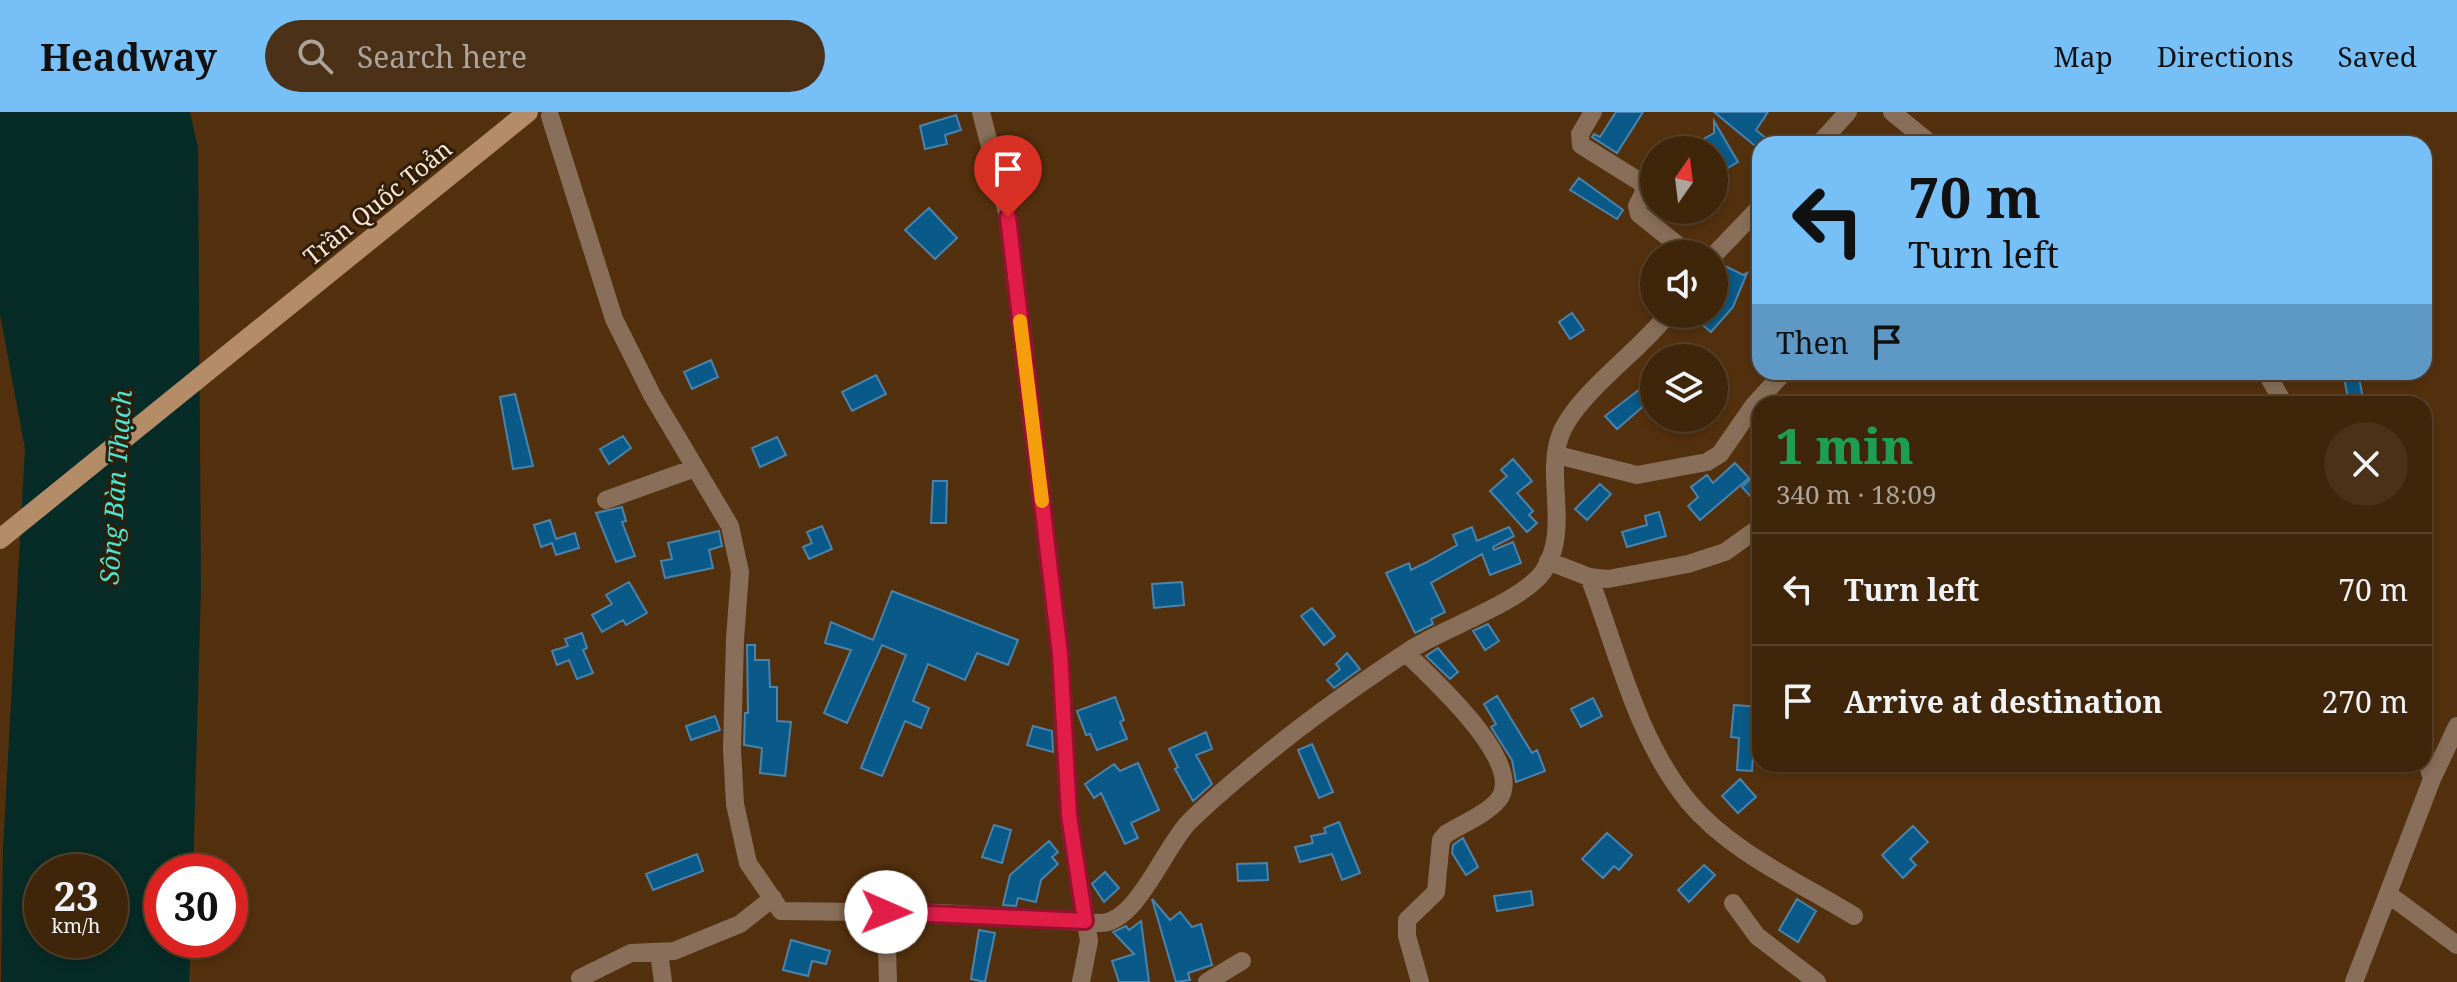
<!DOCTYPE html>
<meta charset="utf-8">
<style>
:root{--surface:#3f250a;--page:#4a3118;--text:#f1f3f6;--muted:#ada59c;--line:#58422b;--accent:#76c0f7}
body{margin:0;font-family:"Noto Serif",serif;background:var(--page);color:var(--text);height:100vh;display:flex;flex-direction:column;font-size:30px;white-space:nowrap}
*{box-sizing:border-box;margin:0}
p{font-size:26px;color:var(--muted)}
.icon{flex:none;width:44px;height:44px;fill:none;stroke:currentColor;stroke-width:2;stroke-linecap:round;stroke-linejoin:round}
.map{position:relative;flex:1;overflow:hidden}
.sheet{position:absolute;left:1752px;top:284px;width:680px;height:376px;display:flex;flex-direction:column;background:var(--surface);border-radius:24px;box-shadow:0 4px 12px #0003,0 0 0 2px var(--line)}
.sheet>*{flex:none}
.banner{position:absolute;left:1752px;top:24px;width:680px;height:244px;border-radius:24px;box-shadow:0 4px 12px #0003,0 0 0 2px var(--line);background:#76c0f7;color:#111;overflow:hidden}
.needle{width:52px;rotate:14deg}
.tools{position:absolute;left:1640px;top:24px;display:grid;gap:16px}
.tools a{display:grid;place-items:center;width:88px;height:88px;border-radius:50%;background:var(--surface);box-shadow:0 4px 12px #0003,0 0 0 2px var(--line);font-size:40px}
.speed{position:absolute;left:24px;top:742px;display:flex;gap:16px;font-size:40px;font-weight:700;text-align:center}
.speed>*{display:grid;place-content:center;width:104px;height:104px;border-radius:50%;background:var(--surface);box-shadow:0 4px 12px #0003,0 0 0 2px var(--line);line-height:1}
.speed small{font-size:20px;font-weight:400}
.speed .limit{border:12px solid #d22;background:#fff;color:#111}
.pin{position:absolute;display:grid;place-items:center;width:68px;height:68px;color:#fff;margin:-82px -34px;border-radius:50% 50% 50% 0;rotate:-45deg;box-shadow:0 0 8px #0007}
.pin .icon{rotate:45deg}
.me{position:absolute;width:88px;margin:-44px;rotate:91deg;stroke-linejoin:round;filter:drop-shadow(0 0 6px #0008)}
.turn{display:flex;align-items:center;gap:28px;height:168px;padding:0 24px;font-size:36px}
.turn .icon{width:104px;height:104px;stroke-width:2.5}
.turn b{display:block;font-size:56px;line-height:68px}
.then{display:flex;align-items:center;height:76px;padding:0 24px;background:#0003;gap:16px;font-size:30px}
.round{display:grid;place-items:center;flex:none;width:84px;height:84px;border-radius:42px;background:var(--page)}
.head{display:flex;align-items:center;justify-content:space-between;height:136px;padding:0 24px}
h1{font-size:48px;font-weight:800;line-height:60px;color:#1e9e55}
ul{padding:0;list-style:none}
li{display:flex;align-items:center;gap:24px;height:112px;padding:0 24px;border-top:2px solid var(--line)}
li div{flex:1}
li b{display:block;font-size:30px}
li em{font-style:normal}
header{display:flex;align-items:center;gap:48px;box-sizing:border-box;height:112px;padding:0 40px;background:var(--accent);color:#111}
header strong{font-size:38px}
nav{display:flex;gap:44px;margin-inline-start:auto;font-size:28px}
.search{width:560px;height:72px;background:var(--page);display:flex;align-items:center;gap:20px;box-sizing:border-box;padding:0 28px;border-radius:44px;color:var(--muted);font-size:30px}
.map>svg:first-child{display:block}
</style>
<header>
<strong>Headway</strong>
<div class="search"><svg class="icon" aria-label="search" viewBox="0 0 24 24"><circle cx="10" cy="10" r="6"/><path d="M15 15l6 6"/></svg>Search here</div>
<nav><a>Map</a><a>Directions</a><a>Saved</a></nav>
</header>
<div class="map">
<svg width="2457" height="870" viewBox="0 0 2457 870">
<rect width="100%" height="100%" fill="#54310e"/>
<path fill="#072b26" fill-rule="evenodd" d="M0,0h190l8,36 3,440 -8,284h-31v68h29l-2,42h-188l2,-134 22,-399 -25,-135zM42,760h68v68h-68z"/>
<path fill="#095a88" stroke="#4b83ac" stroke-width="2" d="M1616,0h27l-26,41 -25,-16 2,-3 6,3z
M1714,0h54l-12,18 17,14h-13v6z
M956,3l5,15 -16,5 2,9 -22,5 -5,-23z
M1714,9l24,41 -24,14v-26h-30l30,-17z
M1579,66l44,32 -6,9 -47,-29z
M929,96l28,30 -22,21 -30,-29z
M1725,154l18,9 4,-2 -14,34 -22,25 -11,-9 8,-9h6v-7l10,-11 -10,-6z
M1572,201l12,17 -14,9 -11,-17z
M711,248l7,17 -26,12 -8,-17z
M2343,260h15l6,32h-15z
M876,263l10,19 -34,17 -10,-19z
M1654,266v19l-37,32 -12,-13z
M515,282l18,72 -20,3 -13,-72z
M623,324l8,12 -22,16 -9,-15z
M777,325l9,18 -26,12 -8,-19z
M1513,347l19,22 -15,12 16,18 -4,4 8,8 -10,9 -37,-41 17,-15 -6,-6z
M1735,351l14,15 -49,42 -12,-14 10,-9 -7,-10 16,-12 6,8z
M1760,358v37l-18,-20z
M933,369h14l-1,42h-15z
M1600,372l11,10 -24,26 -12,-11z
M622,395l4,14 -4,1 13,34 -19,6 -20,-49z
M1659,400l7,24 -39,11 -5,-15 25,-7 -2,-9z
M550,408l6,19 19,-6 4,15 -23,7 -4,-12 -11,4 -7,-22z
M822,414l10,23 -23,10 -6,-12 9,-4 -5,-11z
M1472,415l5,14 32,-14 5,9 -21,11 1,3 19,-8 8,21 -31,12 -8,-21 -51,29 14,29 -14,7 2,5 -18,9 -29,-60 23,-10 2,7 16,-8 30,-17 -4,-10z
M719,419l3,15 -13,4 4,18 -48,10 -4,-17 11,-2 -4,-16z
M629,470l18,31 -21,12 -3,-5 -21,12 -10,-17 20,-11 -6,-9z
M1182,470l2,23 -30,3 -2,-24z
M892,479l126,49 -10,25 -31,-12 -12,27 -37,-16 -15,37 16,7 -8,20 -16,-7 -23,55 -21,-8 45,-113 -24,-10 -35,78 -23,-10 27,-63 -26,-7 6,-21 42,18z
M1312,496l23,28 -11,9 -23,-29z
M1488,512l11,17 -14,9 -12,-19z
M582,521l5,15 -4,2 10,23 -16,6 -8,-19 -12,5 -5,-14 16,-5 -3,-7z
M747,533h8v15h14l1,27h7v34l14,1 -6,54 -25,-3 2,-25 -18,-3 1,-32h3z
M1438,536l20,24 -8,7 -24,-23z
M1347,541l13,16 -26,19 -7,-8 13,-11 -4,-5z
M1497,584l35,57 5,-3 8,21 -29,11 -4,-22 -21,-33 5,-3 -12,-20z
M1115,585l9,23 -4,2 7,17 -30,11 -7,-16 -4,1 -9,-24z
M1593,586l9,18 -21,11 -10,-18z
M1734,593l26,2v36l-6,-1 -2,29 -15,-1 2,-32 -8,-1z
M715,604l5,14 -29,10 -5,-14z
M1033,614l19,5 1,21 -26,-7z
M1206,620l6,17 -16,6 16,29 -19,17 -18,-32 3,-2 -9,-18z
M1312,632l21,48 -14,6 -21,-48z
M1138,651l21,47 -28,13 7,15 -13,6 -24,-51 -7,5 -9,-14 29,-20 6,7z
M1740,667l16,18 -18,16 -16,-17z
M1339,710l21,51 -18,7 -10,-26 -32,8 -5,-15 18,-4 -2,-7 15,-3 -2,-5z
M994,713l17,5 -9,33 -20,-6z
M1913,714l15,16 -18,17 6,6 -13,13 -21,-23z
M1607,721l25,22 -13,15 -5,-4 -11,12 -21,-19z
M1463,726l15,29 -12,8 -14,-22 1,-8z
M1049,729l9,11 -6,5 6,7 -17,16 -5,22 -18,-4 -2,8 -13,-1 7,-30z
M697,742l6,17 -50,19 -7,-16z
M1267,751l1,17 -30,1 -1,-17z
M1704,753l11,10 -26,27 -11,-12z
M1105,760l14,16 -15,14 -12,-18z
M1531,779l2,14 -36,6 -3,-15z
M1152,787l18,21 10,-8 12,15 9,-3 11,41 -24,8 2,7 -14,2z
M1797,787l19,12 -18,31 -19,-12z
M1141,809l8,61h-30l-7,-21 22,-7 -21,-22 13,-6 3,4z
M979,818l16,3 -10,49 -14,-3z
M791,828l39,11 -4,13 -14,-3 -4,15 -25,-6z"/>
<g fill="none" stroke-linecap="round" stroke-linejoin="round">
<path stroke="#896f59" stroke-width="18" d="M981,0l27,105 52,437 9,161 20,126 -8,41
M1593,0l-13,22 1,11 61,38 2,9 -7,14 2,8 50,40
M1892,0l39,32
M550,4l64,203 38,76 78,131 10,46 -5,67 -3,110 3,55 13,59 33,48 161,2 158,10c37,0 65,-77 89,-101 21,-21 45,-41 68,-60 49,-41 103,-79 156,-114 34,-21 108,-46 130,-76 28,-41 2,-93 17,-136 14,-40 80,-85 108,-122
M1819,32l29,-32
M1714,143l46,-48
M2266,260l18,32
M1557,343l80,20 70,-13 13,-8 34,-49 30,-33
M606,388l89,-32
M1548,449l41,16 19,2 80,-15 37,-12 35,-25
M1589,465c29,75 47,160 99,224 42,51 111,81 166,115
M1406,541c24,24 120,109 93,146 -12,15 -37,25 -53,35l-5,6 -5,52 -29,28v16l13,46
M2424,639l8,28
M2388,782l69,51
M1733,791l24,33 60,46
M886,800l2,70
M659,840l4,30
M580,866l51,-25 43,-2 66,-27 33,-26
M1207,870l35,-21
M2354,870l78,-203 25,-53"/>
<path stroke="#b48c68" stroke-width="20" d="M0,427l528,-427"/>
</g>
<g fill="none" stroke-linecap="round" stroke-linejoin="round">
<g stroke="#92132f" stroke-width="20">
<path id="route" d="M886,800l199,9 -16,-106 -9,-161 -52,-437"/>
</g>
<use href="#route" stroke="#e11d48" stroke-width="14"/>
<path stroke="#f59e0b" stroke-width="14" d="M1020,209l22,180"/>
</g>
<g text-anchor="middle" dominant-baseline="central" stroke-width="6" stroke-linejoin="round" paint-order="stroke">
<g font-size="24" fill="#fce5d3" stroke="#301d0a">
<text transform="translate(377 90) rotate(-39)">Trần Quốc Toản</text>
</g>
<g font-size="26" font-style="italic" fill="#49e5d0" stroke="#301d0a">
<text transform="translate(115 375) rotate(-86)">Sông Bàn Thạch</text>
</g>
</g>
</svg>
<div class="tools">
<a><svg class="needle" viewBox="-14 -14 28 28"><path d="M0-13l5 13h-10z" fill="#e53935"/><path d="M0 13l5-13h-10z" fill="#ada59c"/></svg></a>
<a><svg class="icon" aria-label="sound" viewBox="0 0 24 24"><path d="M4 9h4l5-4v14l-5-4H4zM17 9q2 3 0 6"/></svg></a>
<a><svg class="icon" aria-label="layers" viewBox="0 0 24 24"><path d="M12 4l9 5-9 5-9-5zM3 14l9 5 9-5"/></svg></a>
</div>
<div class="speed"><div>23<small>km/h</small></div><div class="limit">30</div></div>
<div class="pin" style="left:1008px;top:105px;background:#d93025"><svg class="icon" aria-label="arrive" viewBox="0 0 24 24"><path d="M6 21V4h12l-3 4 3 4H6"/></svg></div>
<svg class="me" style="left:886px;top:800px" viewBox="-20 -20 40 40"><circle r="19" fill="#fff"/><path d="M0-13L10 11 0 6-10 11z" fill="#e11d48"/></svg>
<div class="banner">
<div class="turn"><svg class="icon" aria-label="left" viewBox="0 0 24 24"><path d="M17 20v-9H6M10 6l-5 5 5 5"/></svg><div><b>70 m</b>Turn left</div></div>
<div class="then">Then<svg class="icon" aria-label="arrive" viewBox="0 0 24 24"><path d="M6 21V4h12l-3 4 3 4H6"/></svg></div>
</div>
<section class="sheet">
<div class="head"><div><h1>1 min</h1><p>340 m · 18:09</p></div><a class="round"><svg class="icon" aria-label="close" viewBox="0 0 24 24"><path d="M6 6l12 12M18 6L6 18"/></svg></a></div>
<ul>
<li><svg class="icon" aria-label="left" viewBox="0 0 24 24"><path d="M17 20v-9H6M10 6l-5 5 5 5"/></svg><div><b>Turn left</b></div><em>70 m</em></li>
<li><svg class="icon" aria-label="arrive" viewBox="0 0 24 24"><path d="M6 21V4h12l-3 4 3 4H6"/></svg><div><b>Arrive at destination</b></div><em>270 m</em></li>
</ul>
</section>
</div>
